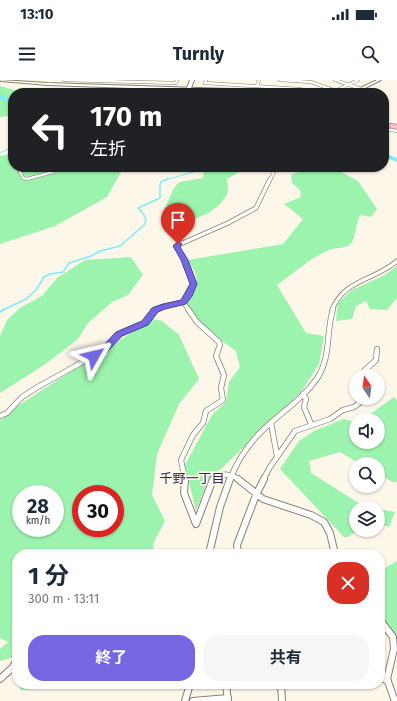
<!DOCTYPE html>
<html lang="ja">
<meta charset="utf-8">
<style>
:root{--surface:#fff;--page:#f6f6f7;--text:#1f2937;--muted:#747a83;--accent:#7467e1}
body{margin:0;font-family:"Fira Sans","Noto Sans JP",sans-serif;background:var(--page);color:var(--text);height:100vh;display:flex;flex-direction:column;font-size:15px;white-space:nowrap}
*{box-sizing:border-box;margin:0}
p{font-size:13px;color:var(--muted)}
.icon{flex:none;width:22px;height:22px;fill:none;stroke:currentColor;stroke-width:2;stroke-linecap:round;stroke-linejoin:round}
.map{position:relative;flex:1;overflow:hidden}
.sheet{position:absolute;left:12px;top:469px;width:373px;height:140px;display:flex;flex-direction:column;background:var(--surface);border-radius:16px;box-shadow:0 1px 3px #0004}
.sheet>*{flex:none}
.top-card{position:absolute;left:8px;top:8px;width:381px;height:84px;border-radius:16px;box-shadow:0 1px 3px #0004;background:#202124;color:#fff;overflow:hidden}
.needle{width:26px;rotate:346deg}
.tools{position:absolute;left:349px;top:289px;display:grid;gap:8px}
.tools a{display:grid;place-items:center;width:36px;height:36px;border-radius:50%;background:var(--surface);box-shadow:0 1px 3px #0004;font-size:20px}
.speed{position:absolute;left:12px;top:405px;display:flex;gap:8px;font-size:20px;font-weight:700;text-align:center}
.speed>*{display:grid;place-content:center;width:52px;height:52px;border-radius:50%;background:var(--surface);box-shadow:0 1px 3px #0004;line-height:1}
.speed small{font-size:10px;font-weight:400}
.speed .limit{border:6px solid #d22;background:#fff;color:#111}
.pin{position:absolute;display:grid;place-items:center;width:34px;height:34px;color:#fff;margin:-41px -17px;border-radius:50% 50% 50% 0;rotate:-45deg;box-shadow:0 0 4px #0007}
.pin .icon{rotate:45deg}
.me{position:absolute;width:44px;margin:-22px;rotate:53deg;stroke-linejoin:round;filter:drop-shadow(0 0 3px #0008)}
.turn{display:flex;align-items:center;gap:14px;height:84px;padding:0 16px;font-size:18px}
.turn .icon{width:52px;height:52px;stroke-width:2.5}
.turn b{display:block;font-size:28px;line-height:34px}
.round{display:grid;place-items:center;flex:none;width:42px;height:42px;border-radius:16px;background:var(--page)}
.headline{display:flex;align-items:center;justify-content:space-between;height:68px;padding:0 16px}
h1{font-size:24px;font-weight:700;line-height:30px}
.button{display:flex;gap:8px;margin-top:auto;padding:8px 16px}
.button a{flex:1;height:46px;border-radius:16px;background:var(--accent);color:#fff;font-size:16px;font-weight:700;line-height:46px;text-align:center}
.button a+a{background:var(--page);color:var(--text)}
.status{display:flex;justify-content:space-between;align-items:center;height:28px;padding:0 20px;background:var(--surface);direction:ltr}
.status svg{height:11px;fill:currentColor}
header{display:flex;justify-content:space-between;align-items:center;height:52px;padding:0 16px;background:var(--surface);font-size:18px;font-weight:700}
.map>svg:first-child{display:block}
</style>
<div class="status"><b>13:10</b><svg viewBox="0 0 49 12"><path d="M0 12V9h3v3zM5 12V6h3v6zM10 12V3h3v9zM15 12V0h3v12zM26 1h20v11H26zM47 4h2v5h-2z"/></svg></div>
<header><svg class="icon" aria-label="menu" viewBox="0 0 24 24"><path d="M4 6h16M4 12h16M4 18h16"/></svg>Turnly<svg class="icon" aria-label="search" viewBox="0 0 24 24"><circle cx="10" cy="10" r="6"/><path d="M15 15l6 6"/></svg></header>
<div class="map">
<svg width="397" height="621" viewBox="0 0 397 621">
<rect width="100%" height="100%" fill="#fdf7ea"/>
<path fill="#9bf3ad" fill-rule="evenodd" d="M0,6l24,7h-11v23l-13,1z
M13,73v14h117l-9,5 -14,25 -52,29 -55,18v-88z
M210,87h37l-20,12c0,4 2,11 0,15 -10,21 -42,31 -63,29l-2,-9 12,-26 5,-6 24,-4 1,-8z
M308,88l31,3 19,10 19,28 -6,8 -11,-2c-4,8 -5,23 -8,27 -5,7 -12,5 -20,7 -20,7 -38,24 -55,36l29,48 18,3 -5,28 -18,28 -80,77 -12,8 -13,34 -11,-46 27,-50 14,-13 3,-20 11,-15 -4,-16 -38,-27 -12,-20c11,-20 16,-23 2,-44l95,-16 20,-25 -19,-15 17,-7 -1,-7 -8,-7 -1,-8z
M131,177l12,18 -15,20 -16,7 -24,21 -11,17 -33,25 -44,28v-57l7,-16 13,-12 22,-12 15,-18 28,-18z
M397,186v32l-10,12 -17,-1 -4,-8 -10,5 -4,13 -16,2 2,-18 14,-13 33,-15z
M153,239l9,2 17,14 20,44 -20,25 -22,50 -5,41 13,26 -12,23 2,10h-138v120l-4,-17 -13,4v-12l8,-7 -8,-4v-217l19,-16zM21,414h34v34h-34zM81,414h34v34h-34z
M394,317l3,3v82h-4l-15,-8v-10h-18l-20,-12 -31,9 2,12 54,34 5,1h-14v22h4l-15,8 -65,-69 19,-28 15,-10 30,-12 12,3v20h22v-22h-16z
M378,429l17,3 -6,15 -11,-4z
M397,481v83l-17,-15v-58z
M19,604h34l-2,4 -30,2z"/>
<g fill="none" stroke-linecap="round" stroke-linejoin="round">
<path stroke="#7decf8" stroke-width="1" d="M0,73l13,-7
M165,100l32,-9 8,-4"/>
<path stroke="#7decf8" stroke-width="1.5" d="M3,230l23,-11 10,-9 8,-13 6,-3 13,-2 6,-9 22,-7 9,-5 20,-5 24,-21 2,-4 -2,-6 -6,-7 22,-10v-14l2,-3 6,-2"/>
<path stroke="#7decf8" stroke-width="2" d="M0,232l5,-3"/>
<path fill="#7decf8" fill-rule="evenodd" d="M0,15l13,5v4l-13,-5z
M384,73l13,5v4l-13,-5z"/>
<g stroke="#8b816e" stroke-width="3.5">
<path id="minor-far3" d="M64,0l112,3 1,-3
M206,0l-1,3 95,6 11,4
M280,0l31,2 25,9
M335,0l26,9
M257,6l2,-6
M331,13l27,-13
M384,49l13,2
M23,87l-4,3 4,8 4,1 26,-7 1,-5
M270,100l5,-10 4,-3"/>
</g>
<g stroke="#8b816e" stroke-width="5">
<path id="minor-far2" d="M183,222l6,8
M155,230l8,-4 20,-4 10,-18 -9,-25 -8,-13 52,-23 28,-15 14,-29
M332,230c12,-31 42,-29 65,-49"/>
</g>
<g stroke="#8b816e" stroke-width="6">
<path id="minor-far1" d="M365,296l-1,-5 12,-11 1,-11
M303,314l3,5 -2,8 7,17
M0,336l7,-3 15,-16 14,-9 68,-38 15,-16 26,-11 11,-14
M271,343l6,33
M185,400l-4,-20 12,-25 10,-12 3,-12 17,-11 -2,-12 3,-13 -8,-19 4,-11 -1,-3 -22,-20 -9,-13
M213,400l1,-3c10,-4 17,-3 26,3
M230,400c7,-20 20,-38 35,-52 18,-17 39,-30 53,-51 13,-21 8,-45 15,-68
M263,400l7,-13 25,-36 35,-12 13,-9 11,-3 12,-9"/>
</g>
<g stroke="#8b816e" stroke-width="8">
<path id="minor" d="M185,399l-1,14 12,31 17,-45
M238,399l25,20 48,16 13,7 6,11 5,21
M209,474l11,-47 10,-28
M238,474l-1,-9 19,-50 8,-16
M380,540l13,17 1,12 -7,30 8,22
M380,597l8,4
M0,599l12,-11 5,-8
M226,604l2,17
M281,604l1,17
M185,621l5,-17
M193,621l35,-3"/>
</g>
<g stroke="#8b816e" stroke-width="2">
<path id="tertiary" d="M190,0h4l-3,8 -2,1 -2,-1z
M377,0h4l-26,13h-5z"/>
</g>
<g stroke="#8b816e" stroke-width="2">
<path id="secondary" d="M0,0l48,3 181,6 40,3 2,1 -223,-8 -47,-4z
M384,44l13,1v2l-13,-1z"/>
</g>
<g stroke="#b89097" stroke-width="2">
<path id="motorway" d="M390,44l7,1v4l-9,-2 -1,-1z"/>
</g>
<use href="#minor-far3" stroke="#fff" stroke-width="2.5"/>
<use href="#minor-far2" stroke="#fff" stroke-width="3.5"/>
<use href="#minor-far1" stroke="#fff" stroke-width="4.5"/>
<use href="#minor" stroke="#fff" stroke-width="6"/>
<use href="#tertiary" fill="#fff" fill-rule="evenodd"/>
<use href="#secondary" fill="#fff" fill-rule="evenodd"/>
<use href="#motorway" fill="#fbc0d0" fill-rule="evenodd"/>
</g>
<path fill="#7467e1" stroke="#4b4392" d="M178,162l4,2 -2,3 8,13 9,24 -5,12 -6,8 -21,5 -7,3 -10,13 -26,11 -15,16 -10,7h-6l-2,-3 12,-8 15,-16 26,-11 10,-13 8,-3 21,-5 9,-16 -9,-24 -8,-14z"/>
<g text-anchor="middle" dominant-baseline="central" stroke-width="3.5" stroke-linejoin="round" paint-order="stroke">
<g font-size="13" fill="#2c2560" stroke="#fdf7ea">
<text x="192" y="398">千野一丁目</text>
</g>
</g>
</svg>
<div class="tools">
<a><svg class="needle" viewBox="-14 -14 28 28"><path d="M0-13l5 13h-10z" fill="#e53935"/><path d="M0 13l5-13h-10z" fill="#747a83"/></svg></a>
<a><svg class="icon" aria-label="sound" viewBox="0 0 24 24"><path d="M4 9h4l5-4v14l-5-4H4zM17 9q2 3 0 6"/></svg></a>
<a><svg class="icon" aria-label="search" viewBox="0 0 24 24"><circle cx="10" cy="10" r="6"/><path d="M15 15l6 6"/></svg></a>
<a><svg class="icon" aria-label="layers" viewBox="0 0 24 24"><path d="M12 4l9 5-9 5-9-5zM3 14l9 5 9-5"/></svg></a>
</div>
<div class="speed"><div>28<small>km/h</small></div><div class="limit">30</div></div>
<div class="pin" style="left:178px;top:164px;background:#d93025"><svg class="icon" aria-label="arrive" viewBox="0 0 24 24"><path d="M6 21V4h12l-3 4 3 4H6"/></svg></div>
<svg class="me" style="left:94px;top:276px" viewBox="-20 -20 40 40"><path d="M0-17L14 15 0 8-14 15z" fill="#7467e1" stroke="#fff" stroke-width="4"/></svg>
<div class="top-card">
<div class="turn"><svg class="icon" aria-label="left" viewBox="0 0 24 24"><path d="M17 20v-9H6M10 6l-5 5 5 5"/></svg><div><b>170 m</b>左折</div></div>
</div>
<section class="sheet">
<div class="headline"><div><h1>1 分</h1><p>300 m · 13:11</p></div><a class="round" style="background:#d93025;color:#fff"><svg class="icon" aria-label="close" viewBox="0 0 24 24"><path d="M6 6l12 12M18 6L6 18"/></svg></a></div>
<div class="button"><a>終了</a><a>共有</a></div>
</section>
</div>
